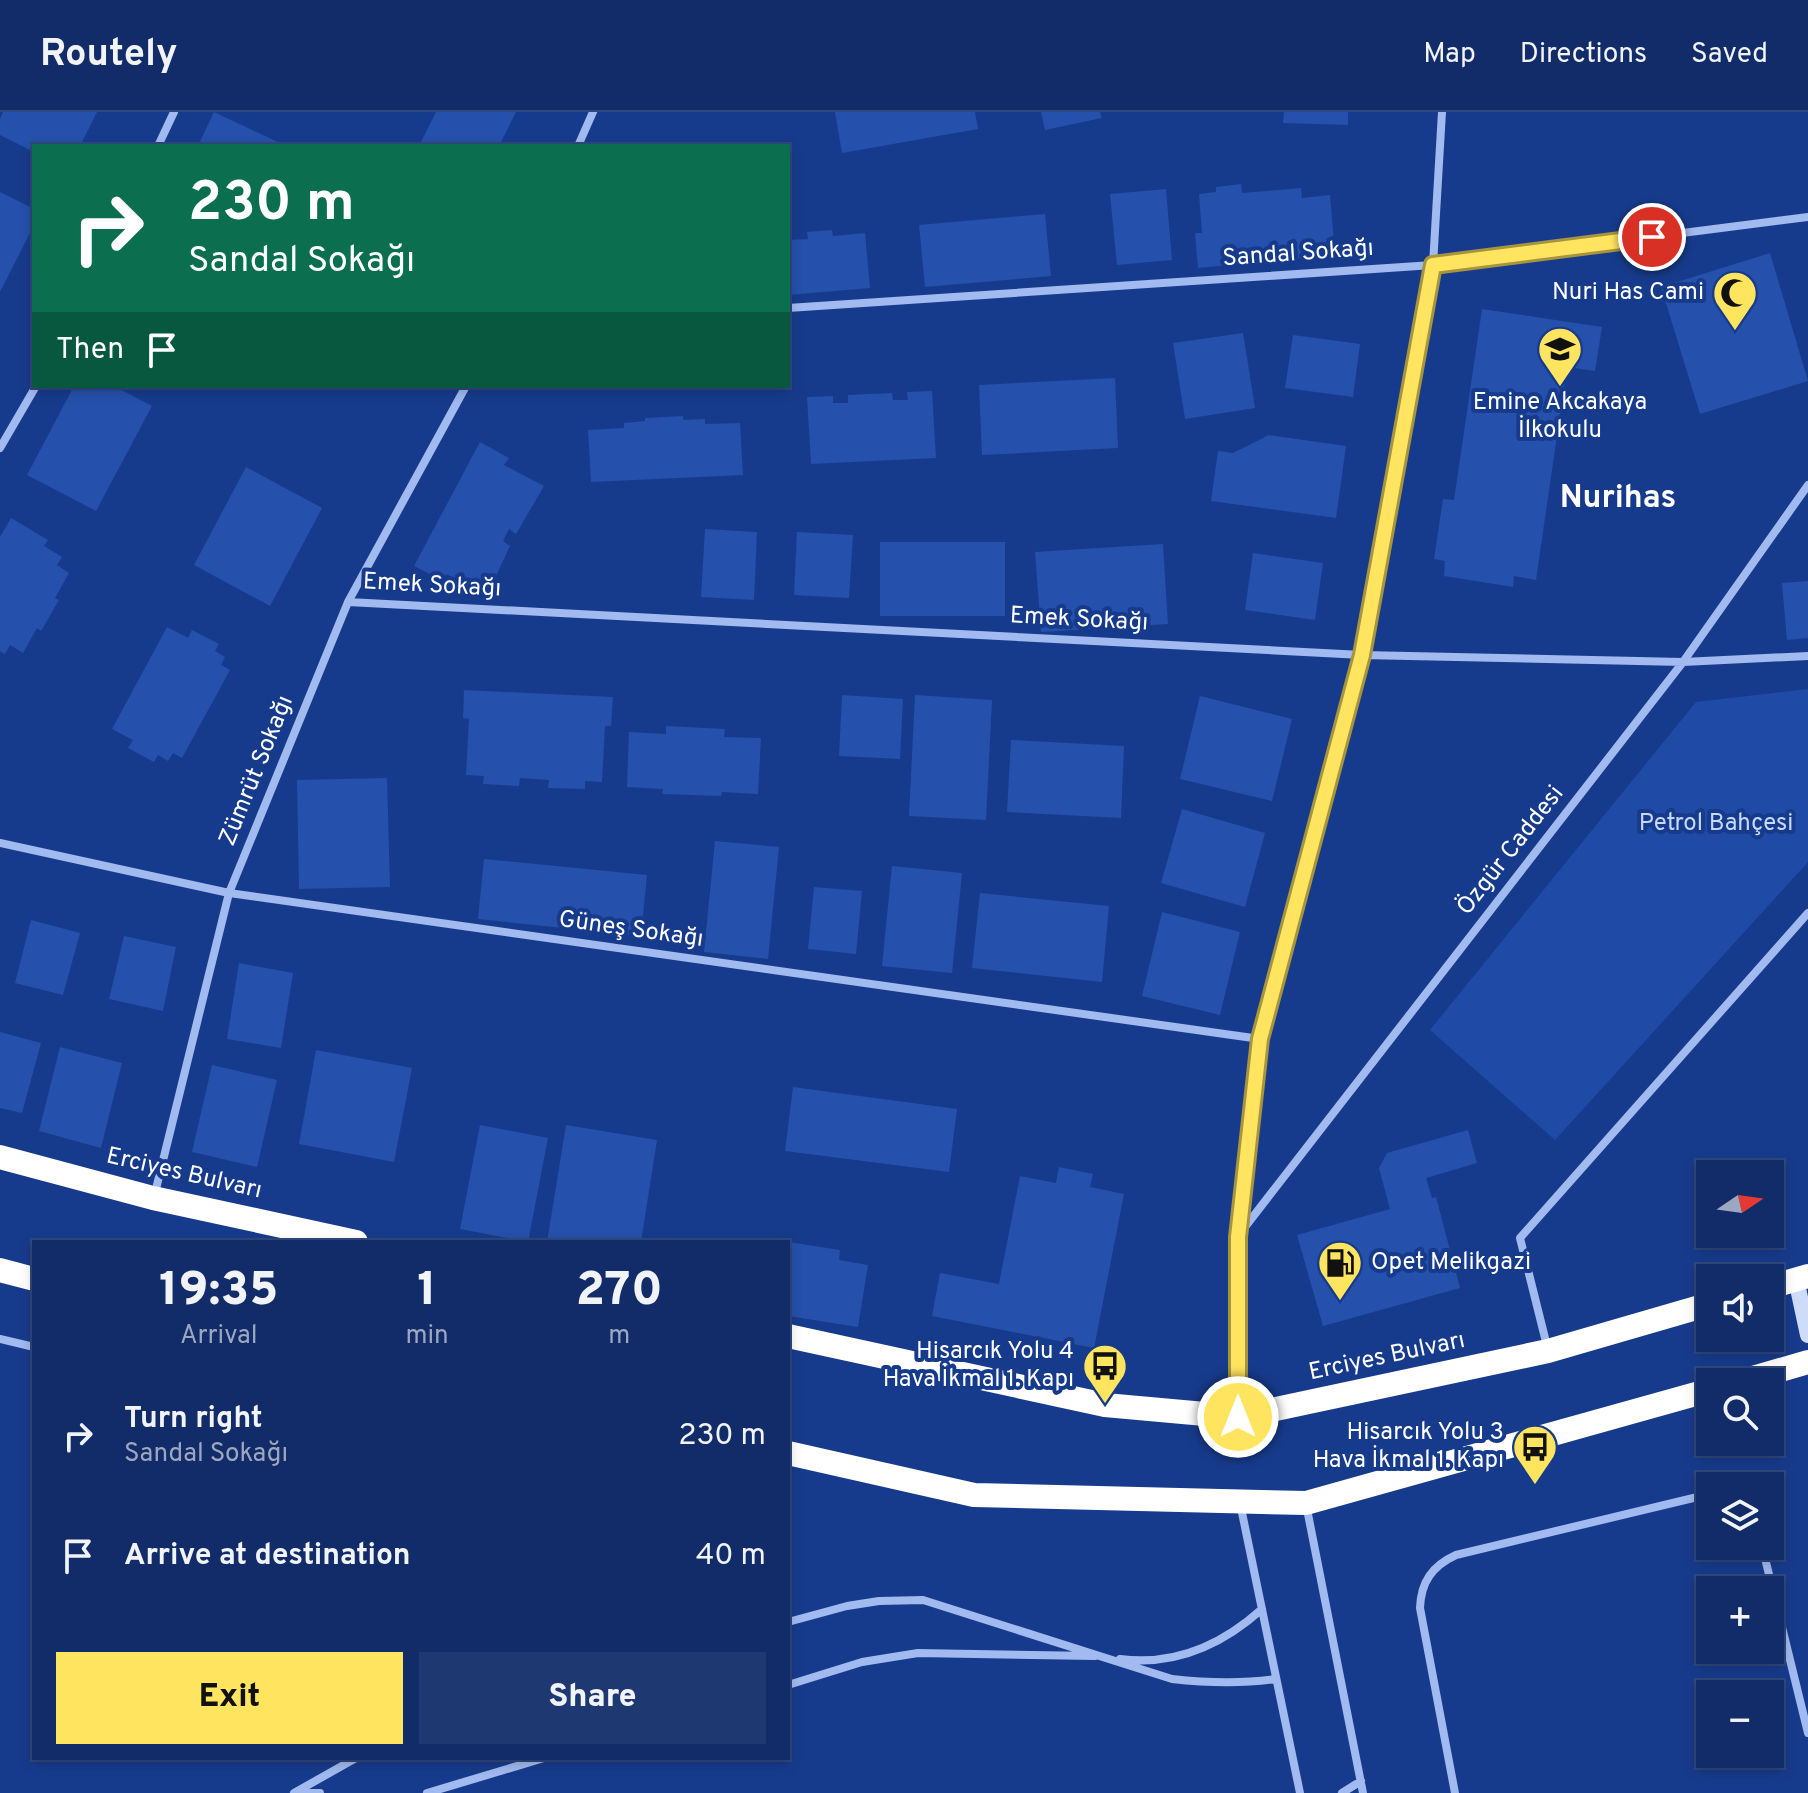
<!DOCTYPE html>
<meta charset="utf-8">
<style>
:root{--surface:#112c69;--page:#1e3871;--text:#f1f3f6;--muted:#9ca7c0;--line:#30487d;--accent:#ffe55f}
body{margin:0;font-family:Overpass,sans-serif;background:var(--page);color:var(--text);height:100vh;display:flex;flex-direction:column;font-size:30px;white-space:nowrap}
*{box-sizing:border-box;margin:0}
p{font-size:26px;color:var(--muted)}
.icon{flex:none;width:44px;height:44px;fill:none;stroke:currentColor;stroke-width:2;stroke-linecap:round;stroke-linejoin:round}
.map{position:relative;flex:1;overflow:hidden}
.side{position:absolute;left:32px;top:1128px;width:758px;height:520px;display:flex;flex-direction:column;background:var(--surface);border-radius:0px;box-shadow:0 4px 12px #0003,0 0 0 2px var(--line)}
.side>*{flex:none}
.guide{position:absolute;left:32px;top:32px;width:758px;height:244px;border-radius:0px;box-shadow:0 4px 12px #0003,0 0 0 2px var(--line);background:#0b6e4f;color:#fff;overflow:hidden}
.needle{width:52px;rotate:77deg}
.controls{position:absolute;left:1696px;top:1048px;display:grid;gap:16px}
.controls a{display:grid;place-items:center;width:88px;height:88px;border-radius:0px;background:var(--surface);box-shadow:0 4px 12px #0003,0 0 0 2px var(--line);font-size:40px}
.pin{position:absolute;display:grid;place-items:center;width:68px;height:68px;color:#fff;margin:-34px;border:4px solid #fff;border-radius:50%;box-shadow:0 2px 8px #0007}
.me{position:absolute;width:88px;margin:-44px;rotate:0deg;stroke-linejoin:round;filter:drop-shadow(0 0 6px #0008)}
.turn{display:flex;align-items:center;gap:28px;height:168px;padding:0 24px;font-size:36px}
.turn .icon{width:104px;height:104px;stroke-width:2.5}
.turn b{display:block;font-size:56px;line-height:68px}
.then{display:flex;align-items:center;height:76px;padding:0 24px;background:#0003;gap:16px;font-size:30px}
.eta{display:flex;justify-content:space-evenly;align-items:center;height:136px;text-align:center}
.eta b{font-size:48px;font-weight:800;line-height:56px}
.cta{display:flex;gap:16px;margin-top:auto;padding:16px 24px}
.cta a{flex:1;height:92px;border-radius:0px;background:var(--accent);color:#111;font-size:32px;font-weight:800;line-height:92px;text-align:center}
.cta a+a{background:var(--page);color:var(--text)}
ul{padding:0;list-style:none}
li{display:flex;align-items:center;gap:24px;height:120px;padding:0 24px}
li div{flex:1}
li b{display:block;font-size:30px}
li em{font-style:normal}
header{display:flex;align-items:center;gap:48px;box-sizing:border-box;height:112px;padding:0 40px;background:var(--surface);border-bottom:2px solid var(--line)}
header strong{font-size:38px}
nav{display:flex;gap:44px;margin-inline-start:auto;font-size:28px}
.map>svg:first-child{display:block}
</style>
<header>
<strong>Routely</strong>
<nav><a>Map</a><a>Directions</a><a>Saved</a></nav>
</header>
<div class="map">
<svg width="1808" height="1681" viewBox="0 0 1808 1681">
<rect width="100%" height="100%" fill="#173b8c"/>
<path fill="#1f4ba6" d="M1808,577v173l-253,278 -125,-110 266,-328z"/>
<path fill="#2550ab" d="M3,0h94l-17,34h-46v6l-34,-17v-16z
M214,0l66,31 -2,3h-80z
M436,0h80l-17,34h-76l-3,-2z
M835,0h140l3,17 -136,24z
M1041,0h59l2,6 -57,12z
M1284,0h64v13l-65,-2z
M1241,72l1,9 59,-5 1,10 28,-3 5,60 -137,13 -3,-35h7l-3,-39 17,-2v-5z
M1166,77l6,71 -55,5 -7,-71z
M0,80l34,17v16l-34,67z
M1045,102l6,62 -126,11 -6,-62z
M832,118l1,6 32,-3 5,55 -82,7v-55l20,-1 -1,-7z
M1770,141l38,128 -108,33 -39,-127z
M1482,197l120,18 -7,44 -28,-4 -31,213 -22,-4 -1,11 -69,-11 1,-15 -11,-2 9,-60 11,1z
M1243,221l12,75 -70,11 -12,-76z
M1293,223l67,9 -7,53 -68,-9z
M1115,266l3,70 -136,7 -3,-70z
M74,274h40l38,20 -56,105 -69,-36z
M932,279l4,67 -125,6 -4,-67 26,-1v7h15v-8l44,-2 1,7h15l-1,-8z
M683,304v4l22,-1v5l35,-1 3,52 -152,7 -3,-52 36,-2v-5l21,-2v-3z
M1269,323l77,11 -10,72 -125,-17 7,-50 15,2z
M480,330l29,16 -5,7 40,21 -28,48 -7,-5 -6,12 7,5 -23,49 -41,-21 -3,7 -29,-15z
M246,355l76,41 -52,98 -76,-41z
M11,406l37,22 -4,6 18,11 -5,8 12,8 -14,25 4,2 -18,31 -4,-3 -14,25 -13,-8 -5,9 -5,-3v-114z
M705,417l52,3 -3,68 -53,-3z
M797,420l56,3 -4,63 -55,-3z
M880,430h125v74h-125z
M1163,432l5,80 -127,8 -6,-80z
M1253,441l70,10 -8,57 -70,-10z
M1808,469v57l-21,2 -5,-57z
M167,515l21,11 4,-8 27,14 -4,7 10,6 -4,8 9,5 -48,88 -9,-5 -5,8 -10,-6 -4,7 -26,-14 5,-8 -21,-11z
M464,578l149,7 -2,29h-6l-3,56 -17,-1v8l-37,-1 1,-8 -29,-2 -1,8 -36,-2 1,-8 -18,-1 3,-56 -6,-1z
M842,583l61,4 -3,60 -61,-3z
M915,583l77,5 -6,120 -77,-4z
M1200,584l92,23 -20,82 -92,-22z
M666,614l59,3 -1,8 37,1 -3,56 -36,-2 -1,4 -59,-2 1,-5 -36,-2 2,-55 37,2z
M1011,628l113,6 -3,72 -114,-6z
M387,666l3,109 -91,2 -2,-109z
M1182,697l83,24 -20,74 -84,-24z
M715,729l64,6 -11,112 -64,-7z
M484,747l163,16 -6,61 -163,-17z
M892,754l70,7 -10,100 -70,-7z
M814,775l48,4 -6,63 -48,-5z
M980,781l129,13 -7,76 -130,-14z
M1162,800l78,20 -20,83 -78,-19z
M31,808l49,13 -17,62 -48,-12z
M124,824l52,11 -13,64 -54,-12z
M239,851l54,10 -12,75 -54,-9z
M0,920l41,11 -19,70 -22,-5z
M60,935l62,16 -21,85 -62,-17z
M316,938l96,18 -18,94 -95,-18z
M212,953l65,15 -20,87 -65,-15z
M793,975l164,22 -8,63 -164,-21z
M480,1013l68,13 -20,104 -68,-13z
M566,1013l91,15 -16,102h-94z
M1468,1018l9,33 -51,15 6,20 4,-1 24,91 -137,38 -26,-91 93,-26 -11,-41 8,-15z
M1059,1055l34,7 -3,13 34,7 -30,154 -162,-32 8,-43 59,11 21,-108 36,7z
M788,1130l52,8 -1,10 29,5 -10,62 -70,-11z"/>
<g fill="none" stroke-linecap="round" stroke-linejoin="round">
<path stroke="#a1baef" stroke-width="8" d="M158,34l16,-34
M578,34l15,-34
M788,196l645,-43 375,-48
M0,336l36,-62
M348,490l1014,53 321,7 125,-6
M0,731l229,50 1031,146
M154,1085l75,-304 119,-291 118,-216
M1238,1124l445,-574 125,-177
M0,1227l34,8
M1547,1234l-27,-108 288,-325
M1238,1302v-177l22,-198 102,-384 71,-390 9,-153
M1742,1374h5
M1240,1391l60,290
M1306,1392l57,289
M1762,1434l46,187
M788,1510l59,-16 32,-5 44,-1 249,79c36,4 68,5 104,0
M1120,1547c54,7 102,-14 142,-50
M788,1573l74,-23 56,-9 177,3
M297,1680l23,1
M294,1681l62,-35
M427,1681l117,-35
M1342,1681l19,-12
M1455,1681l-35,-185c1,-26 12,-42 36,-53l254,-61"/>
<path stroke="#cedcfa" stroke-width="16" d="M1796,1167l12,56"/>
<path stroke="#fff" stroke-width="24" d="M0,1045l153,41 203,44
M0,1158l34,9
M1770,1175l38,-11
M788,1224l317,69 133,12 310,-66 162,-47
M1739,1270l69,-20
M788,1341l186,42 332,8 404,-113"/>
</g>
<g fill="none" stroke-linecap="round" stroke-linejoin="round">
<g stroke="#a6953e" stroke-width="20">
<path id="route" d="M1238,1305v-180l22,-198 102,-384 71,-390 219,-28"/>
</g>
<use href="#route" stroke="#ffe55f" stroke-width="14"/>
</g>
<defs>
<g id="mosque-pin" transform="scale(2.3)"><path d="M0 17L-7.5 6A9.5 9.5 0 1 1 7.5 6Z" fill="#ffe55f" stroke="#173b8c"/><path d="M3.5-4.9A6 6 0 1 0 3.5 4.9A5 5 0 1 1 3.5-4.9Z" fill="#111"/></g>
<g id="school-pin" transform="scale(2.3)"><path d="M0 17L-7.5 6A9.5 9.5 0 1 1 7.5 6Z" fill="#ffe55f" stroke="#173b8c"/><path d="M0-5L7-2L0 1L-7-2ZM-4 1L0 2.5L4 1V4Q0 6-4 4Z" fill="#111"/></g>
<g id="fuel-pin" transform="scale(2.3)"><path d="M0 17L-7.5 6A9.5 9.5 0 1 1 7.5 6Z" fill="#ffe55f" stroke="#173b8c"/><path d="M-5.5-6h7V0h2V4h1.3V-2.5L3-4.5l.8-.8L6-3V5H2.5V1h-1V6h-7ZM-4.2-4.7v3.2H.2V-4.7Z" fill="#111"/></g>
<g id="bus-pin" transform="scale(2.3)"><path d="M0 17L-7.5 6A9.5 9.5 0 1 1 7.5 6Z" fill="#ffe55f" stroke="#173b8c"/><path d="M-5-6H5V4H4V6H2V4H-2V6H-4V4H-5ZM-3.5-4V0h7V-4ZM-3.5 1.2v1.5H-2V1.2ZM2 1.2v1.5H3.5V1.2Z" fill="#111"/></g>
</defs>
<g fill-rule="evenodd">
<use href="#mosque-pin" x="1735" y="181"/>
<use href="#school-pin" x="1560" y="237"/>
<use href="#fuel-pin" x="1340" y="1151"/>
<use href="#bus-pin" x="1105" y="1254"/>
<use href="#bus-pin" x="1535" y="1335"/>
</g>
<g text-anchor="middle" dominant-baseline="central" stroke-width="8" stroke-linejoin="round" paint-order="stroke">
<g font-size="24" fill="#fff" stroke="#173b8c">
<text transform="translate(1298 142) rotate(-4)">Sandal Sokağı</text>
<text transform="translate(432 474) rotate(3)">Emek Sokağı</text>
<text transform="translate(1079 508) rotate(3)">Emek Sokağı</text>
<text transform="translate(257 659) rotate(-68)">Zümrüt Sokağı</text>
<text transform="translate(1511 739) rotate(-52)">Özgür Caddesi</text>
<text transform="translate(631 818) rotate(8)">Güneş Sokağı</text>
<text transform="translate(184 1062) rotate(13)">Erciyes Bulvarı</text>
<text transform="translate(1387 1245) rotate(-12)">Erciyes Bulvarı</text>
</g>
<g font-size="24" fill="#fff" stroke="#173b8c" text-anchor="end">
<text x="1704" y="181">Nuri Has Cami</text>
<text x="1560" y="291" text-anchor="middle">Emine Akcakaya<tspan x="1560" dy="28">İlkokulu</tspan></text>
<text x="1371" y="1151" text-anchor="start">Opet Melikgazi</text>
<text x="1074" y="1240">Hisarcık Yolu 4<tspan x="1074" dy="28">Hava İkmal 1. Kapı</tspan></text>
<text x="1504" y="1321">Hisarcık Yolu 3<tspan x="1504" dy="28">Hava İkmal 1. Kapı</tspan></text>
</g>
<g font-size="24" fill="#c7d8fb" stroke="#173b8c">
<text x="1716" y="712">Petrol Bahçesi</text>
</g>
<g font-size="32" font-weight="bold" fill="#fff" stroke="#173b8c">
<text x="1618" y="387">Nurihas</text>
</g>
</g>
</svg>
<div class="controls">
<a><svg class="needle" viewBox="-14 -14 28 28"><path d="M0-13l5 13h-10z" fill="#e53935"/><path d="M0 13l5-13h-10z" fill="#9ca7c0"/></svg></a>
<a><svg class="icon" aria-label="sound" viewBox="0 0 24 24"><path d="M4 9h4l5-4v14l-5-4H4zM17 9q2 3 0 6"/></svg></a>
<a><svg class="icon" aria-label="search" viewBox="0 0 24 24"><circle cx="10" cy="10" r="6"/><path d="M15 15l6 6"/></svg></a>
<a><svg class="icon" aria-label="layers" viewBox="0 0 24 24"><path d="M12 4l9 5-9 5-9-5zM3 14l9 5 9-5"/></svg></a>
<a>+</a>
<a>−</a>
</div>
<div class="pin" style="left:1652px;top:125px;background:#d93025"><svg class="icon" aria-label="arrive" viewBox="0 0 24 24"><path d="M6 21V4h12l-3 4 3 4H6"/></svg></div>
<svg class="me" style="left:1238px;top:1305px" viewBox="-20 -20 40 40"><circle r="17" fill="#ffe55f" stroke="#fff" stroke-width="3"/><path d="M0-11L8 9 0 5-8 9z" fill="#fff"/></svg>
<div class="guide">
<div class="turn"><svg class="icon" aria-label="right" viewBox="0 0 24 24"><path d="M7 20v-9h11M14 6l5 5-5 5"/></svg><div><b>230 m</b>Sandal Sokağı</div></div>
<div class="then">Then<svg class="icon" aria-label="arrive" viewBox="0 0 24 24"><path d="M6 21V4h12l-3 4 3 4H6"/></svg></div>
</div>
<section class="side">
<div class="eta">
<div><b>19:35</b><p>Arrival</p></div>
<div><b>1</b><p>min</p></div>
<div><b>270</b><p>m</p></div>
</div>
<ul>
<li><svg class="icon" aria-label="right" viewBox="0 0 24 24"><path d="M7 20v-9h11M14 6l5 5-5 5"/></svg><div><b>Turn right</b><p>Sandal Sokağı</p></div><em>230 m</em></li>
<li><svg class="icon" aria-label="arrive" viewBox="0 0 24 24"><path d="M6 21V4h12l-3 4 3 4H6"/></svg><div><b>Arrive at destination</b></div><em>40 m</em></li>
</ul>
<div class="cta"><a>Exit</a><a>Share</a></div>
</section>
</div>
